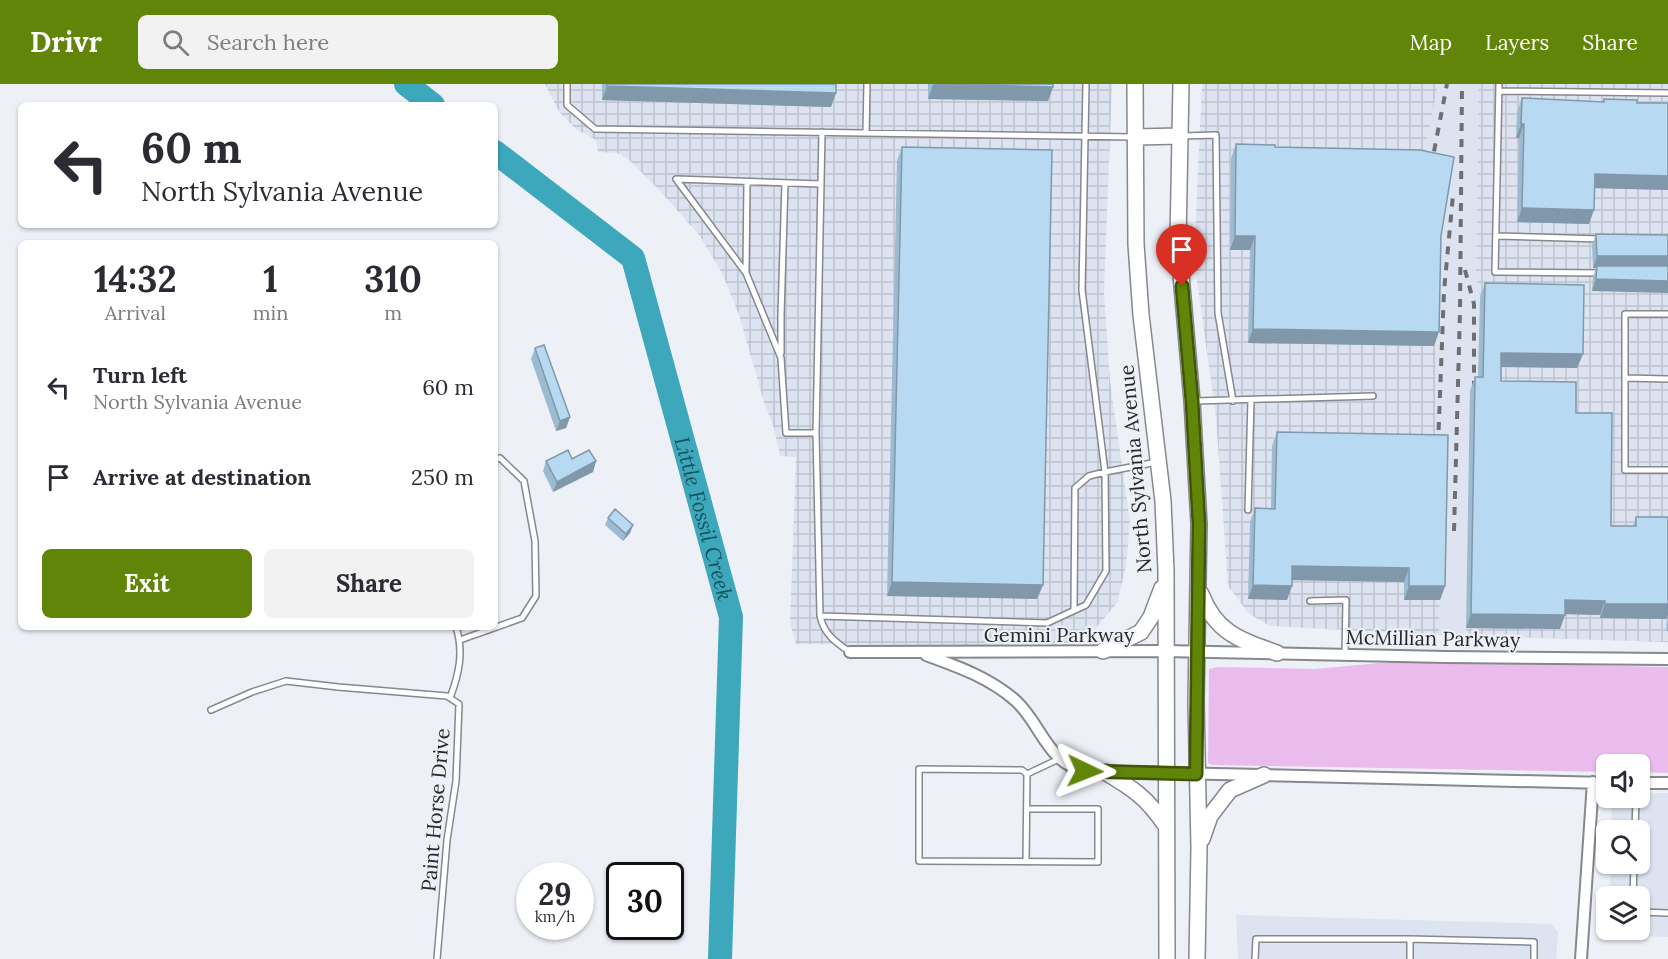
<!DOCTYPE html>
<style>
:root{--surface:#fff;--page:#f2f2f3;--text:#2b2b33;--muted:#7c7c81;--accent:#608508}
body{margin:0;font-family:Lora,serif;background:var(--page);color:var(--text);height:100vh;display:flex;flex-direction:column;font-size:22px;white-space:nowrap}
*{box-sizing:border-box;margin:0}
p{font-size:20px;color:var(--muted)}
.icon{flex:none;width:33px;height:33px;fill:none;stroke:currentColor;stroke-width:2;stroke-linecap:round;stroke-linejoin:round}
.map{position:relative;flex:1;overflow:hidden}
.details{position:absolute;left:18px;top:156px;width:480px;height:390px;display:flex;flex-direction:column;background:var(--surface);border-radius:9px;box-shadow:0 2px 4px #0004}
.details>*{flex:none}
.banner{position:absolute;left:18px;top:18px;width:480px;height:126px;border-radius:9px;box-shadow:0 2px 4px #0004;background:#fff;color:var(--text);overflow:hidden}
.tools{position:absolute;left:1596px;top:670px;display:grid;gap:12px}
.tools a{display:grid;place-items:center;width:54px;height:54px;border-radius:9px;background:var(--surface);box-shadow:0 2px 4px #0004;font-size:30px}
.speed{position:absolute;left:516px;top:778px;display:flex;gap:12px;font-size:30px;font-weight:700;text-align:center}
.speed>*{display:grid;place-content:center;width:78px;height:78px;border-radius:50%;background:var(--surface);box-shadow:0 2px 4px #0004;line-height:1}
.speed small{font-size:15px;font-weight:400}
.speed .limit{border:3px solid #111;border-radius:9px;background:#fff;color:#111}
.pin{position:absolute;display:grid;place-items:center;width:51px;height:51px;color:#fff;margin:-62px -26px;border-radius:50% 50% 50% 0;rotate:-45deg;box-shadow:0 0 6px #0007}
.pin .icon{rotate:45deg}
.me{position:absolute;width:66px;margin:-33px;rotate:92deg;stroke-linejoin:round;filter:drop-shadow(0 0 4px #0008)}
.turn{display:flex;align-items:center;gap:21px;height:126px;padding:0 24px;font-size:27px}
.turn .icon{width:78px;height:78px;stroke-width:2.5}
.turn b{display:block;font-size:42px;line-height:51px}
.eta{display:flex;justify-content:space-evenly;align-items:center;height:102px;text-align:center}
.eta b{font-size:36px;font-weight:700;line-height:42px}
.primary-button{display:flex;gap:12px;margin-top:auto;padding:12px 24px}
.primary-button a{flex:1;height:69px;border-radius:9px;background:var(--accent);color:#fff;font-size:24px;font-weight:700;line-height:69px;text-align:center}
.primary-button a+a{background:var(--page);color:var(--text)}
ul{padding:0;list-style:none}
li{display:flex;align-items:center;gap:18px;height:90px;padding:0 24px}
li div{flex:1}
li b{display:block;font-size:22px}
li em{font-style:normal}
header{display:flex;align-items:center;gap:36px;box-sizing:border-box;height:84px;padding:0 30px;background:var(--accent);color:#fff}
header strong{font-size:28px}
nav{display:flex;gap:33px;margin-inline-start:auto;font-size:21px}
.search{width:420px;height:54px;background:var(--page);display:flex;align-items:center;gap:15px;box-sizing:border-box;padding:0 21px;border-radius:9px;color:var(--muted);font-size:22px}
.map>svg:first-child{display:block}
</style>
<header>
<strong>Drivr</strong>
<div class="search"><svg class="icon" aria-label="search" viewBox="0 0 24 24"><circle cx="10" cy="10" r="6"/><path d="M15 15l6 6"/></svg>Search here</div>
<nav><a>Map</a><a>Layers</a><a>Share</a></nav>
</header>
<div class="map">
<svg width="1668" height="875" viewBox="0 0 1668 875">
<defs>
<pattern id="industrial-grid" width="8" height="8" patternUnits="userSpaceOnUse" patternTransform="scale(1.5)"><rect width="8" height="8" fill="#dde3f0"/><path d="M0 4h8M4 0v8" fill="none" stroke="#bec3ce"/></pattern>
</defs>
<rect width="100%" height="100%" fill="#edf0f6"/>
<path fill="#dde3f0" d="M1438,0h41l-3,191 4,22 -2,79h3l-11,16 -4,244 -27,-1 3,-186 -7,-1 -13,-283z
M1640,709h28v144l-58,-2v-5h30v-33h-30l1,-33h29v-33h-29l1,-33h28z
M1236,831l315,9 7,8 -2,27h-318z"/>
<path fill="url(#industrial-grid)" d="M545,0h567l-8,207 6,90 20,141 -4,44 -9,37 -21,25 -31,16 -18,2 -251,-2 -6,-21 6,-166 -16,-1 -6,-28 -10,-26 -25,-87 -16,-40 -23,-39 -41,-46 -30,-30 -12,-7 -19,-1 -2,-12 -20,-11 -16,-16z
M1202,0h236l-16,81 14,85 -1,198 7,1 -3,186 -169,-9 -21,-12 -21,-28 -12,-169 -22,-158z
M1479,0h189v558l-202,-6 4,-245h10l-2,-15 2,-79 -4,-22z"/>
<path fill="#e9bced" d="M1401,577l267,6v106l-28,-1v-7h-34v7l-394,-7 -4,-2 1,-94 9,-2 97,2z"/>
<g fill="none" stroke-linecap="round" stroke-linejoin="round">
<g stroke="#3da8bb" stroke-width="24">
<path d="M406,0l27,21"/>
<path id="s1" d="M495,68l138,106 98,359 -11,342"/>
</g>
<g stroke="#85888d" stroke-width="8">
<path id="lane" d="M567,0v21l28,24 539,8
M1086,0l-4,206 23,182 52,-10
M1499,0l-4,188 105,1
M1499,7l169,2
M822,48l-6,301 4,183 227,7 39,-18 20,-34 -1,-99 -16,4 -14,12 -1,122
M866,49l1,-49
M1182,52l34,-1 2,178 15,88
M1496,152l104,3
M746,187l1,-89
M781,269v-38l4,-132
M1625,294v-64h43
M1668,295l-43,-1v92h43
M1195,317l178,-5
M816,349h-30l-5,-75 -35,-85 -70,-94 145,5
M1248,426l3,-110
M1310,517l36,-1 -1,55
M820,532c4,18 15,26 30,36
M460,556l62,-22 14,-22 -1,-55 -11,-60 -24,-23 -5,1
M450,614c9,-24 14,-46 6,-71
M211,626l41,-18 34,-11 52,6 109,9 12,8 -3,77 -9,59 -10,119
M1027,725h71v53l-179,-1v-92l103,1 5,4
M1635,747l1,-33
M1026,778l1,-88 32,-15
M1633,813l1,-33
M1640,828l28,1
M1255,875l1,-20h154
M1410,875v-20l124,3v17"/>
</g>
<g stroke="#85888d" stroke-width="14">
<path id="street" d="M850,568l315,-1 281,6 222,2
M926,571c33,12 64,23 90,46 25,23 32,63 69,70l521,12
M1640,699h28
M1581,875l12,-177"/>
</g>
<g stroke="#85888d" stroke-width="18">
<path id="secondary" d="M1135,0l1,160 5,71 22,186 3,70 1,388
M1181,0l-3,156 14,161 7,123 -3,178 3,146 -2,111
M1135,53l45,-1
M1201,510c15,39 39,46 76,59
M1103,567l38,-19 10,-15 11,-29
M1105,688c29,17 42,26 61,54
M1202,755l8,-23 20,-26 34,-15"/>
</g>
<use href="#lane" stroke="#fff" stroke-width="5"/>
<use href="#street" stroke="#fff" stroke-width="10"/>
<use href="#secondary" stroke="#fff" stroke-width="15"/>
<path stroke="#6e6f73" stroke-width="4" stroke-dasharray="8 8" stroke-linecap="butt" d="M1431,83l16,-83
M1465,186l9,34v84
M1438,362l6,-155 9,-96
M1454,447l6,-221 2,-226"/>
</g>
<path fill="#9dbbd0" d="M602,0h234v9l-5,14 -229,-7z
M928,0h125v3l-5,14 -120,-2z
M1522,14l81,4 1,-3 33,4h31v87l-74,-2 -5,36 -72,-2 2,-84h-3l1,-26z
M1236,60l39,3 166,89 -7,110 -186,-3 2,-93h-20l1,-92z
M902,63l141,438 -6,14 -150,-3 10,-435z
M1596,150l72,1 -76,56 1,-14 3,-9h-3l-1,-23z
M1485,199l98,71 -6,14 -76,-1v14l75,32 35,113h22l3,-9h32v114h-2l1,-12 -67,-1v-3l-35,-1 -5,15 -94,-1 4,-237 5,-14h3l2,-80z
M535,264l35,69 -4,11 -10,3 -25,-72z
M1277,348l168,154 -5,14h-36v-18l-112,-2 -5,20 -39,-1 2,-77 5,-14 16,1 1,-63z
M572,375l24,2 -3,11 -40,20 -10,-21 3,-10z
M608,434l25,7 -3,8 -7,8 -18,-16z"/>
<path fill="#8098a9" d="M933,1l120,2 -5,14 -120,-2z
M607,2l229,7 -5,14 -229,-7z
M1521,40h3l-5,14h-3z
M1595,90l73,2v14l-78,-2z
M1522,124l72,2 -5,14 -72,-2z
M1235,152h20l-5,14h-20z
M1597,172h71v12l-71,-2 -1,2h-3z
M1596,195l72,2v12l-76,-2z
M1253,245l186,3 -5,14 -186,-3z
M1501,269l82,1 -6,14 -81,-1z
M570,333l-4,11 -10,3 4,-10z
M596,377l-3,11 -40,20 4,-10z
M633,441l-3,8 -7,8 3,-7z
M1292,482l117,2 -5,14 -117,-2z
M892,498l151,3 -6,14 -150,-3z
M1253,501l39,1 -5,14 -39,-1z
M1409,502h36l-5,14h-36z
M1565,516l40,1 -5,14 -40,-1z
M1605,520h63v10l-1,5 -67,-1z
M1471,530l94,1 -5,14 -94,-1z"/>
<path fill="#b7d9f2" stroke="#8098a9" stroke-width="1.5" d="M607,0h229v9l-229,-7z
M933,0h120v3z
M1522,14l82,4v-3l33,1v3h31v73l-73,-2 -1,36 -72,-2 2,-84h-3z
M1236,60l39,1v2l145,3 34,7 -13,79 -2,96 -186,-3 2,-93h-20z
M902,63l150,3 -9,435 -151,-3z
M1596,150l72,1v21h-71z
M1597,182h71v15l-72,-2z
M1485,199l99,2 -1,69 -82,-1v28l75,1v31h36l-1,113h25v-9h32v87h-63v-3l-40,-1v15l-94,-1 4,-237h8z
M544,261l26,72 -10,4 -25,-73z
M1277,348l171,3 -3,151h-36v-18l-117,-2v20l-39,-1 2,-77 20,1z
M568,366l4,9 17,-9 7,11 -39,21 -11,-21z
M615,425l18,16 -7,9 -18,-16z"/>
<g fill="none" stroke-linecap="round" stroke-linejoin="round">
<g stroke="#3e5605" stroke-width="15">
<path id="route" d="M1085,687l111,3 3,-250 -7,-123 -10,-115"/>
</g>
<use href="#route" stroke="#608508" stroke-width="10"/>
</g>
<g text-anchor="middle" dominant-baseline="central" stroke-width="4.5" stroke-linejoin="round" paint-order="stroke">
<g font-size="20" fill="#27282b" stroke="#edf0f6">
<text transform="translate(1135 385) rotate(-95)">North Sylvania Avenue</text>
<text x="1059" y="550">Gemini Parkway</text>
<text transform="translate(1433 554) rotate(1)">McMillian Parkway</text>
<text transform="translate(435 726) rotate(-85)">Paint Horse Drive</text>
</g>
<g font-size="21" font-style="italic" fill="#17535d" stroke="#edf0f6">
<text stroke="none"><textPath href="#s1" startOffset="444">Little Fossil Creek</textPath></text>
</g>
</g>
</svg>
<div class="tools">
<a><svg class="icon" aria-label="sound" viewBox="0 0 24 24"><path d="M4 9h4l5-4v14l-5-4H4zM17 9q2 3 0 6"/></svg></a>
<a><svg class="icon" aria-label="search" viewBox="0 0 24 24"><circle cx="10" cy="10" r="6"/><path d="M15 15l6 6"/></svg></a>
<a><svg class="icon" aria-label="layers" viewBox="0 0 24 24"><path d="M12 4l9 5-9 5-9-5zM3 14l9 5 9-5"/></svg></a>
</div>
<div class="speed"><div>29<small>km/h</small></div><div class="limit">30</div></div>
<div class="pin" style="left:1182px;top:202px;background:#d93025"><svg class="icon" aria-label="arrive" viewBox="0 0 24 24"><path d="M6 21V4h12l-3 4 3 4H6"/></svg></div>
<svg class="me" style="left:1085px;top:687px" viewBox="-20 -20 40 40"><path d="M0-17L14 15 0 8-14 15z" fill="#608508" stroke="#fff" stroke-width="4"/></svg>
<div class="banner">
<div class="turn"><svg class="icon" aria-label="left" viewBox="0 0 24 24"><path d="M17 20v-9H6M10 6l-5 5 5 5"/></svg><div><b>60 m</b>North Sylvania Avenue</div></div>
</div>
<section class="details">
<div class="eta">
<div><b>14:32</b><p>Arrival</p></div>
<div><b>1</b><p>min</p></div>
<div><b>310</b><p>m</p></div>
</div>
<ul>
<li><svg class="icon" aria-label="left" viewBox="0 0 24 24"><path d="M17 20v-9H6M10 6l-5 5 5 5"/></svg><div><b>Turn left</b><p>North Sylvania Avenue</p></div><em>60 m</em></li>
<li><svg class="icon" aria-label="arrive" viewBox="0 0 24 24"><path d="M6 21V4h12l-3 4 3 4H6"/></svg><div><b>Arrive at destination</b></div><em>250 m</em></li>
</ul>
<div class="primary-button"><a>Exit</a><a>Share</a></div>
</section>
</div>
